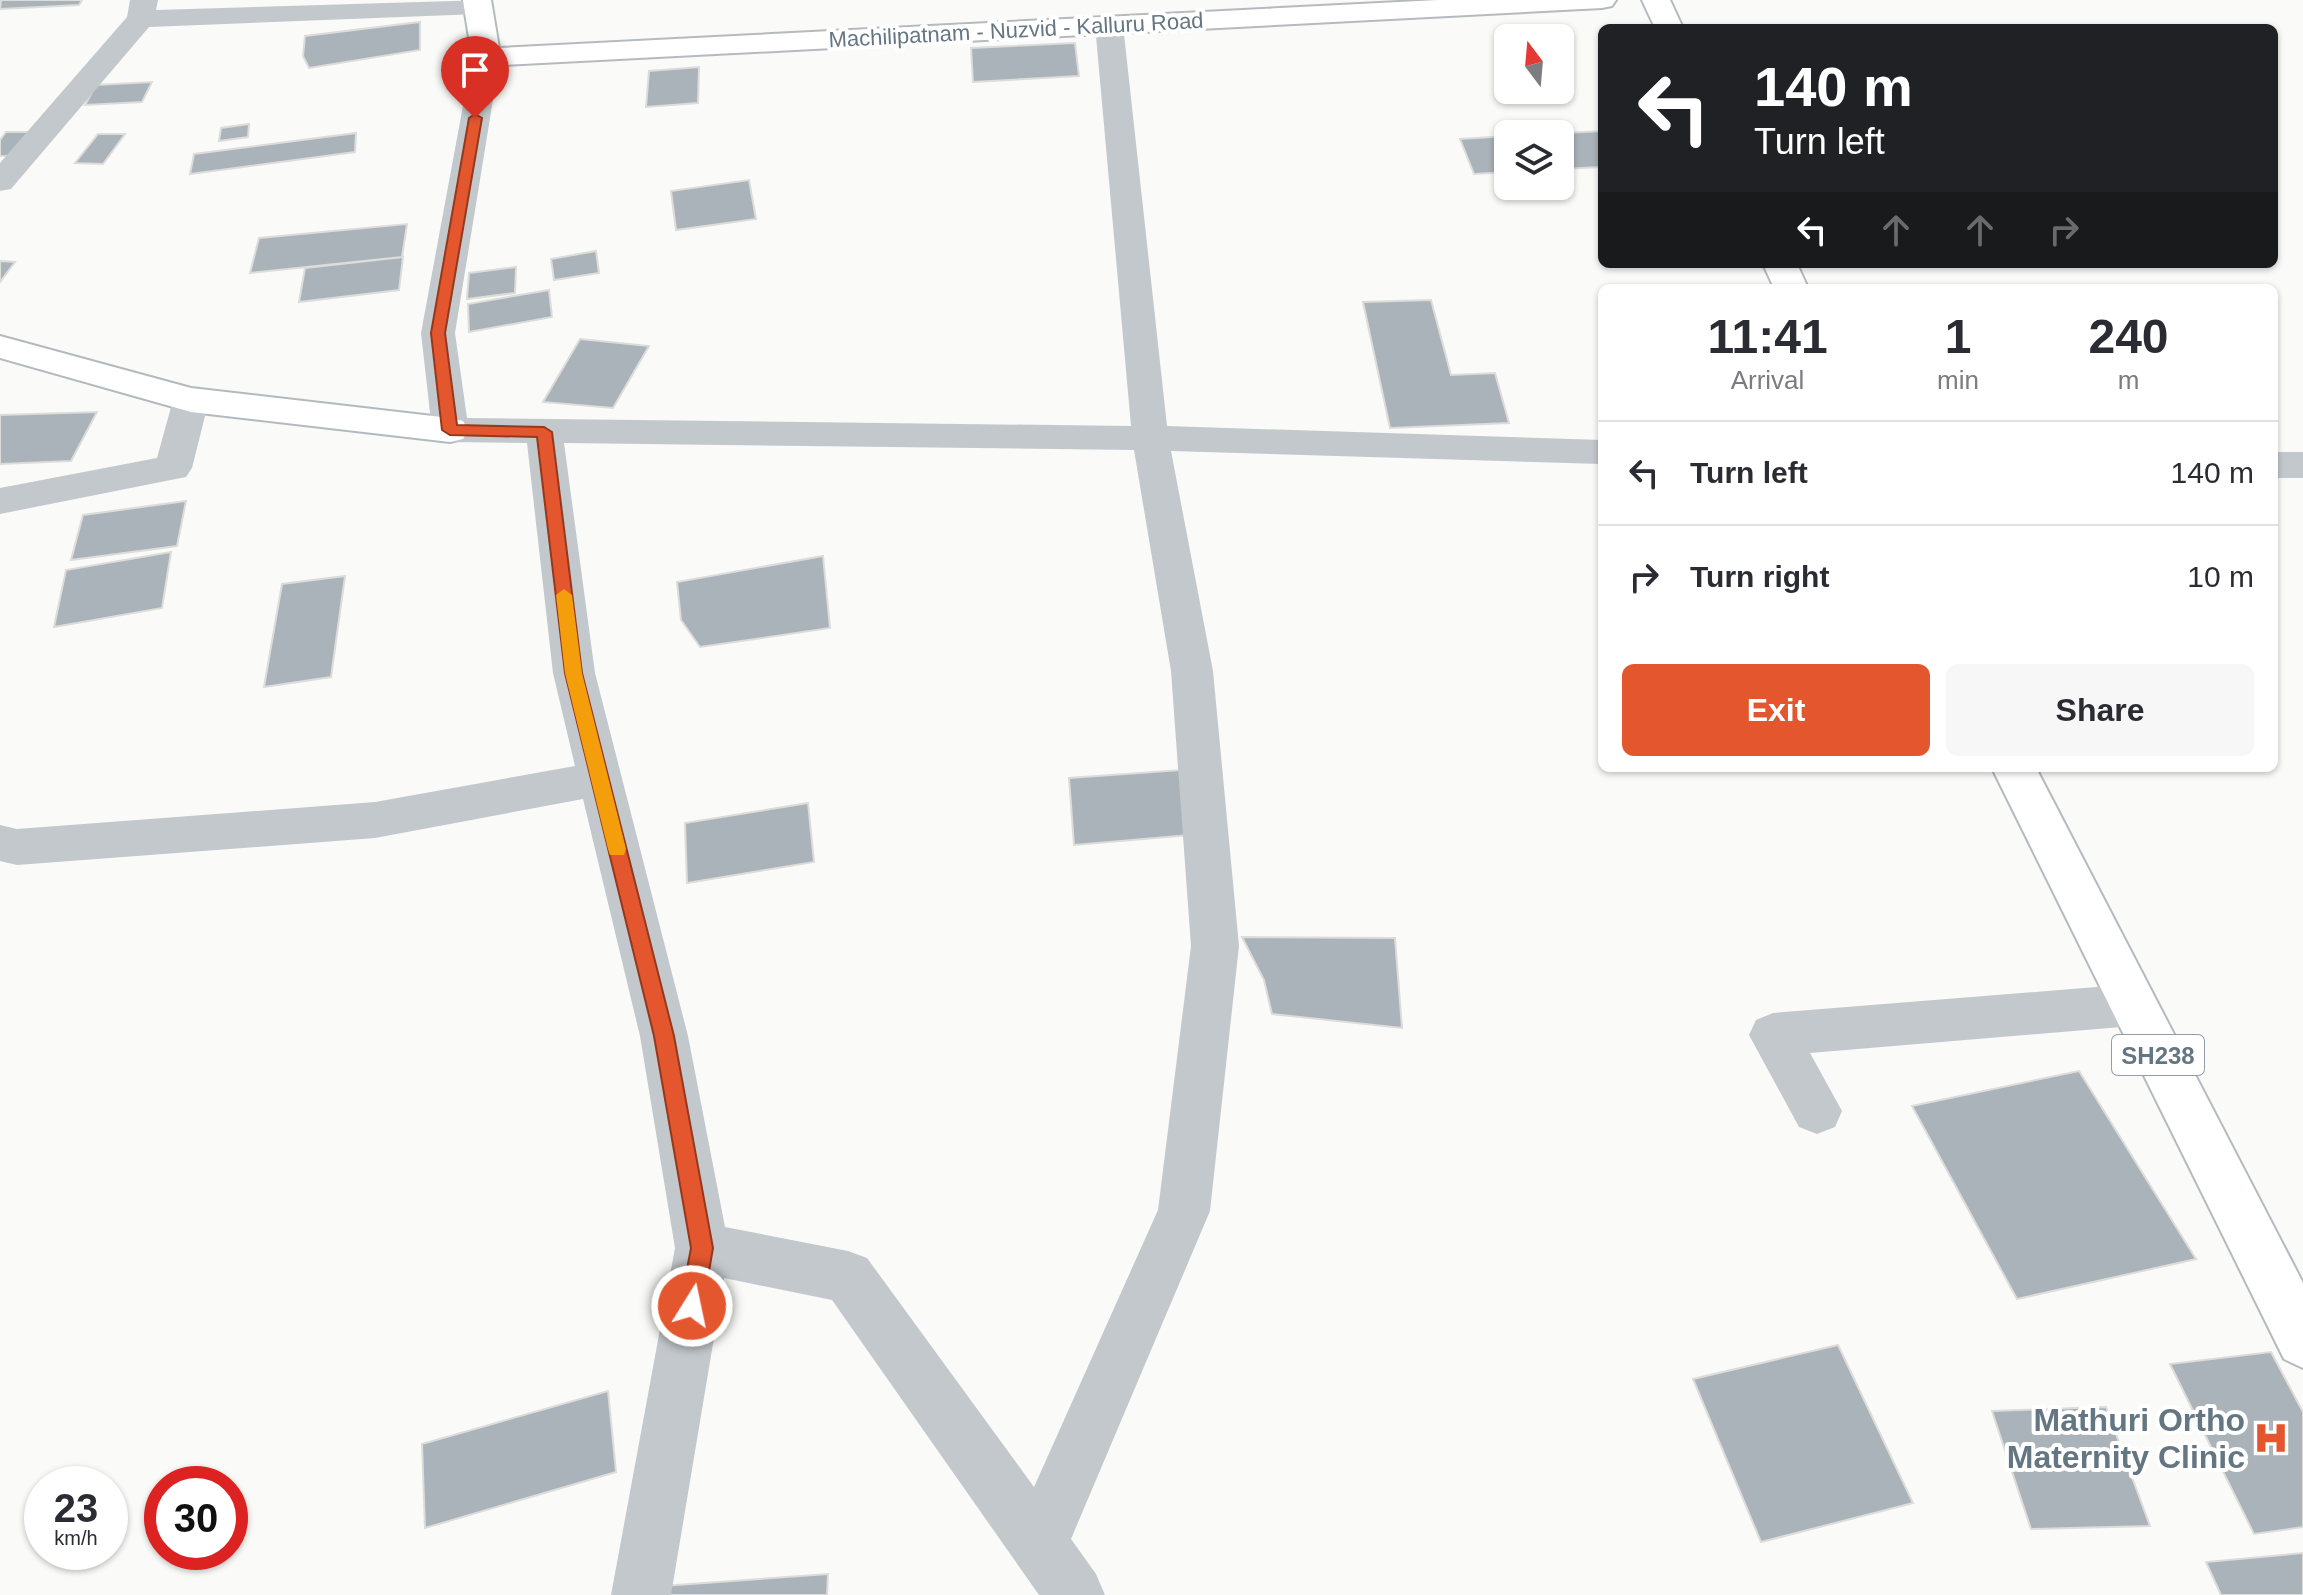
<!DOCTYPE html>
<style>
:root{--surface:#fff;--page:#f7f7f7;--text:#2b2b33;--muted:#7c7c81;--line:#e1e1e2;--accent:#e4572e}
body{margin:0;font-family:Arial,sans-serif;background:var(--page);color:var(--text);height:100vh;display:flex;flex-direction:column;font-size:30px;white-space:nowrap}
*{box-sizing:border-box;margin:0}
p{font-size:26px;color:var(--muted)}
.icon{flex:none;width:44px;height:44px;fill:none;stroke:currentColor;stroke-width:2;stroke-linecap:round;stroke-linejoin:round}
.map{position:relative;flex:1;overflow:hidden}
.drawer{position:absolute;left:1598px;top:284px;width:680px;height:488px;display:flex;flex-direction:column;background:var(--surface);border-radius:12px;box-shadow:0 2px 6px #0004}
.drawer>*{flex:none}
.guide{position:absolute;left:1598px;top:24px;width:680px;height:244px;border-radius:12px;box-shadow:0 2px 6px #0004;background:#202124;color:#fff;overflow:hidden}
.needle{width:52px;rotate:344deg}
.fabs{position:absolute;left:1494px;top:24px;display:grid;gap:16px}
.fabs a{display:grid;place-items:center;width:80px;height:80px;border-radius:12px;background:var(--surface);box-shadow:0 2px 6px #0004;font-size:40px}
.speed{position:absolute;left:24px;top:1466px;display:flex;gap:16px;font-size:40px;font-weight:700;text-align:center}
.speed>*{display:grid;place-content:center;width:104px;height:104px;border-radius:50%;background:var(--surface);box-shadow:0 2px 6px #0004;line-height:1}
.speed small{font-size:20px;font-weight:400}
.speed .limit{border:12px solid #d22;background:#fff;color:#111}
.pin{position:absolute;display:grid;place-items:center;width:68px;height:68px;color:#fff;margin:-82px -34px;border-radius:50% 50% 50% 0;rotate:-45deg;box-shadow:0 0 8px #0007}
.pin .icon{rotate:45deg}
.me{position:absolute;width:88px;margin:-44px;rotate:10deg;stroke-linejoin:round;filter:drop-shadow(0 0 6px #0008)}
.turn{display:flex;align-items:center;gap:28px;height:168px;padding:0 24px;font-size:36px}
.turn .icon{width:104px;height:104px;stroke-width:2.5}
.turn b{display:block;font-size:56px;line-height:68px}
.lanes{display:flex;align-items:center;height:76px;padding:0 24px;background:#0003;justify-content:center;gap:40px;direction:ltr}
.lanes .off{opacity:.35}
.eta{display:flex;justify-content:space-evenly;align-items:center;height:136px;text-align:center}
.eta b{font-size:48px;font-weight:600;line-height:56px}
.cta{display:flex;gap:16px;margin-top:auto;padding:16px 24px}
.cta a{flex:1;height:92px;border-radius:12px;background:var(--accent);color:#fff;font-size:32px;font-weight:600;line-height:92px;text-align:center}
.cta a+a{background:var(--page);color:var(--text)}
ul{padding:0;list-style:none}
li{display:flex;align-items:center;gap:24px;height:104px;padding:0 24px;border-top:2px solid var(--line)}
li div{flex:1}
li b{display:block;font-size:30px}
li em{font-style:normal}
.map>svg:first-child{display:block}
</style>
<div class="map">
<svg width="2303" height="1595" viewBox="0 0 2303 1595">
<rect width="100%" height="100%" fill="#fafaf8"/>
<path fill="#aab3b9" stroke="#dcdcda" stroke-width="2" d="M1,0h81l-3,5 -79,4z
M420,22v28l-111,18 -6,-12 2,-20z
M1075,43l4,33 -106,6 -2,-34z
M699,67l-1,36 -52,4 3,-36z
M152,82l-10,20 -57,3 11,-20z
M249,124l-1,13 -29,4 2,-13z
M1602,131v36l-42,2v-35h-14z
M6,132h31l-19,24h-18v-16z
M356,133l-1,19 -165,22 4,-20z
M98,134h27l-22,30 -28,-1z
M1508,136v36l-34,2 -14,-35z
M749,180l7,39 -80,11 -5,-39z
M407,224l-5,33 -152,16 9,-35z
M596,251l3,22 -45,7 -3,-21z
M403,257l-4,33 -100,12 6,-34z
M0,261l15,1 -15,20z
M516,267l-1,26 -48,6 2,-26z
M549,290l3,27 -83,15 -1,-28z
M1431,300l20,75 44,-2 14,50 -119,5 -27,-126z
M580,339l69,7 -36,62 -70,-6z
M97,412l-26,49 -71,3v-49z
M186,501l-9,45 -106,14 12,-45z
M171,552l-9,56 -108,19 12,-57z
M823,556l7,72 -130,19 -19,-27 -4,-38z
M345,576l-14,101 -67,10 18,-103z
M1181,770l9,65 -116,10 -5,-67z
M808,803l6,59 -127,21 -2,-60z
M1242,937l153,1 7,90 -130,-14 -8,-34z
M2079,1071l117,188 -179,40 -105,-193z
M1838,1345l75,158 -152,39 -68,-163z
M2271,1352l32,60v115l-49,7 -84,-170z
M608,1391l8,81 -191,56 -3,-84z
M2106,1407l44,119 -119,3 -39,-118z
M2303,1553v42h-82l-15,-33z
M828,1574l-1,21h-165l1,-9z"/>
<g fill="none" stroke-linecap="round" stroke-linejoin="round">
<g stroke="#b3babf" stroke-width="4">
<path id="secondary" d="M0,336l191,52 259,30 13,3 5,9 -5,9 -13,3 -259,-30 -191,-54z"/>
</g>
<g stroke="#b5babe" stroke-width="4">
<path id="primary" d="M463,0h28l8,48 939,-48h178l-4,6 -10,2 -1116,58 -10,-3 -4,-6z
M1642,0h28l13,28h-28z
M1763,264h34l11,24h-34z
M1992,768h44l267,515v85l-19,-9z"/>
</g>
<path fill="#c3c8cc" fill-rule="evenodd" d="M130,0h28l-2,10 331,-10 5,6 -4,6 -10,2 -329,13 -138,162 -11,2v-28l127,-146z
M1109,17l10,2 4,6 44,401 435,14v24l-431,-13 42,220 26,275 -29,265 -139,328 25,35 9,21h-66l-207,-295 -108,-22 -53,317h-60l64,-347 -35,-212 -57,-237 -208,39 -358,27 -17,-4v-36l17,4 358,-27 200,-36 -22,-93 -26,-230 -77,-1 -13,-3 -5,-9 -11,-97 51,-276 4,-6 10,-3 10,3 4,6 -45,276 12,85 664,8 -36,-401 4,-6zM564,443l570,7 37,221 20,275 -33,264 -124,277 -167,-229 -19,-7 -123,-24 -37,-191 -93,-363z
M191,388l13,4 5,8 -17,68 -6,9 -186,37v-26l157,-30 16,-58 5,-8z
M2274,452h29v26h-29z
M2133,984l17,6 7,15 -7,15 -17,6 -323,27 32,58 -7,16 -18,7 -18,-7 -50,-92 7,-15 17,-7z"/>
<use href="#secondary" fill="#fff" fill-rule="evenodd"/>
<use href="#primary" fill="#fff" fill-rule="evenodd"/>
</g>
<path fill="#e4572e" stroke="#94391e" stroke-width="2" d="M475,114l7,4 -37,215 12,92 87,2 8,5 30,241 92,363 39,212 -10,58 -3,8 -8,3 -8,-3 -4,-8 11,-58 -37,-212 -89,-363 -28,-236 -87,-2 -8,-5 -11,-97 38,-215z"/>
<path fill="#f59e0b" d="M564,589l8,6 10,78 44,176 -2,6h-14l-2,-6 -43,-176 -9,-78z"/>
<defs>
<g id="hospital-bare" transform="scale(2.76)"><path d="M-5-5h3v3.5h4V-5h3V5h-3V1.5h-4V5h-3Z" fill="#e4572e" stroke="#fff" stroke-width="2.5" paint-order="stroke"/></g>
</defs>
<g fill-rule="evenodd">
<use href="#hospital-bare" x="2271" y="1438"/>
</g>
<g text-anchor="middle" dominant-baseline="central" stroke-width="8" stroke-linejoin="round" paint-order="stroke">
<g font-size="22" fill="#657683" stroke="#fff">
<text transform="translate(1016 30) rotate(-3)">Machilipatnam - Nuzvid - Kalluru Road</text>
</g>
<rect fill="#fff" stroke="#939fa8" stroke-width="2" x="2112" y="1035" width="92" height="40" rx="6"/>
<g font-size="24" font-weight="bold" fill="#657683">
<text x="2158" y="1055">SH238</text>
</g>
<g font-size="32" font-weight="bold" fill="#657683" stroke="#fff" text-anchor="end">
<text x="2245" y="1420">Mathuri Ortho<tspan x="2245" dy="37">Maternity Clinic</tspan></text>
</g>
</g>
</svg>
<div class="fabs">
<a><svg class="needle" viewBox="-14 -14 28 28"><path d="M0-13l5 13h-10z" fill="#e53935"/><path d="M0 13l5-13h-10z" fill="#7c7c81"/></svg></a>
<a><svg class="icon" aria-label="layers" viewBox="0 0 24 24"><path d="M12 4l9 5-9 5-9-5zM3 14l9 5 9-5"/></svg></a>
</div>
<div class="speed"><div>23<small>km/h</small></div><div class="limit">30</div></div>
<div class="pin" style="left:475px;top:118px;background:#d93025"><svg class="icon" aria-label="arrive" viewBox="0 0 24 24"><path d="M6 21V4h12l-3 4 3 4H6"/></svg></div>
<svg class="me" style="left:692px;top:1306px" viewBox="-20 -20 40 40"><circle r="17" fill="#e4572e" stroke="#fff" stroke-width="3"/><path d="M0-11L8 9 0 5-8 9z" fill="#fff"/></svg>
<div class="guide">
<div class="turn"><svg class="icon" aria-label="left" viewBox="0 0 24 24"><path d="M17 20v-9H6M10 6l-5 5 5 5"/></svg><div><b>140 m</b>Turn left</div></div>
<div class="lanes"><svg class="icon" aria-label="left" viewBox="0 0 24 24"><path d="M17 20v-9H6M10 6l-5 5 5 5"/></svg><svg class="icon off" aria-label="ahead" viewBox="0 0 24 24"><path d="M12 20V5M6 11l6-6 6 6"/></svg><svg class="icon off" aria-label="ahead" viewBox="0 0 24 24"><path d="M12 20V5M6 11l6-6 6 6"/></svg><svg class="icon off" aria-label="right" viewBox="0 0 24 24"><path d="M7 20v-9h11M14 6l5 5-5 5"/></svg></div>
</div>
<section class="drawer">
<div class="eta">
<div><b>11:41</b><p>Arrival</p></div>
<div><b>1</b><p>min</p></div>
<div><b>240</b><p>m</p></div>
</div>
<ul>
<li><svg class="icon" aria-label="left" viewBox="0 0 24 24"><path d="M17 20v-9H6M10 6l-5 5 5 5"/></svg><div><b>Turn left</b></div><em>140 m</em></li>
<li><svg class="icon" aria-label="right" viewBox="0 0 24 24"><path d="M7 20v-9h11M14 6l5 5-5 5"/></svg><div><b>Turn right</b></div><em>10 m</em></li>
</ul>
<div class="cta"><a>Exit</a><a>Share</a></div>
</section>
</div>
